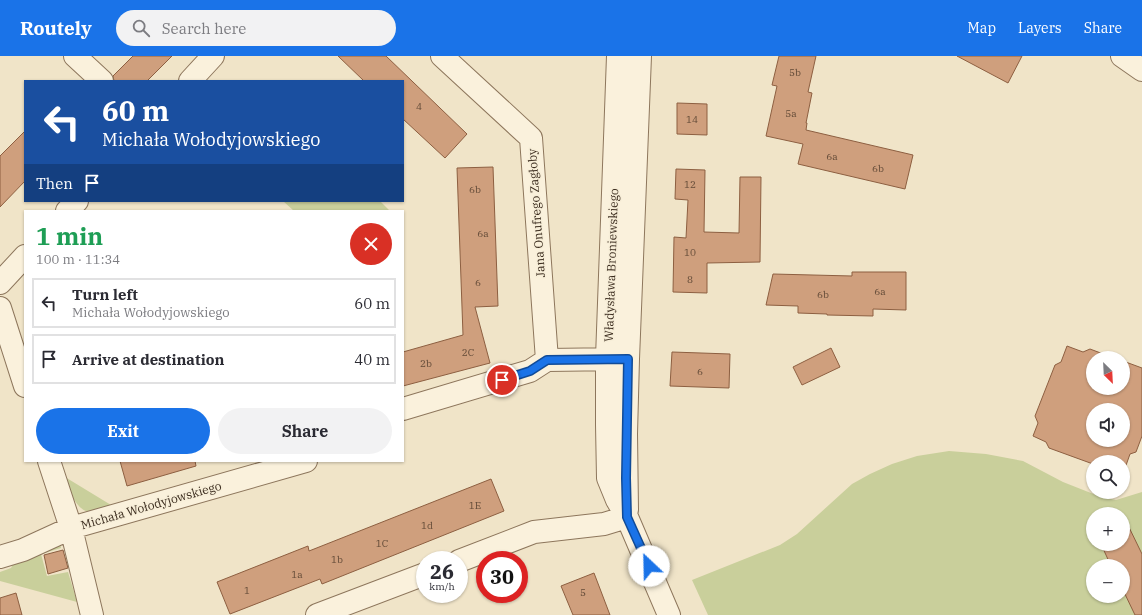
<!DOCTYPE html>
<meta charset="utf-8">
<style>
:root{--surface:#fff;--page:#f2f2f3;--text:#2b2b33;--muted:#7c7c81;--line:#e1e1e2;--accent:#1a73e8}
body{margin:0;font-family:"IBM Plex Serif",serif;background:var(--page);color:var(--text);height:100vh;display:flex;flex-direction:column;font-size:15px;white-space:nowrap}
*{box-sizing:border-box;margin:0}
p{font-size:13px;color:var(--muted)}
.icon{flex:none;width:22px;height:22px;fill:none;stroke:currentColor;stroke-width:2;stroke-linecap:round;stroke-linejoin:round}
.map{position:relative;flex:1;overflow:hidden}
.drawer{position:absolute;left:24px;top:154px;width:380px;height:252px;display:flex;flex-direction:column;background:var(--surface);border-radius:0px;box-shadow:0 1px 3px #0004}
.drawer>*{flex:none}
.top-card{position:absolute;left:24px;top:24px;width:380px;height:122px;border-radius:0px;box-shadow:0 1px 3px #0004;background:#1a4fa0;color:#fff;overflow:hidden}
.needle{width:26px;rotate:156deg}
.fabs{position:absolute;left:1086px;top:295px;display:grid;gap:8px}
.fabs a{display:grid;place-items:center;width:44px;height:44px;border-radius:50%;background:var(--surface);box-shadow:0 1px 3px #0004;font-size:20px}
.speed{position:absolute;left:416px;top:495px;display:flex;gap:8px;font-size:20px;font-weight:700;text-align:center}
.speed>*{display:grid;place-content:center;width:52px;height:52px;border-radius:50%;background:var(--surface);box-shadow:0 1px 3px #0004;line-height:1}
.speed small{font-size:10px;font-weight:400}
.speed .limit{border:6px solid #d22;background:#fff;color:#111}
.pin{position:absolute;display:grid;place-items:center;width:34px;height:34px;color:#fff;margin:-17px;border:2px solid #fff;border-radius:50%;box-shadow:0 1px 4px #0007}
.me{position:absolute;width:44px;margin:-22px;rotate:336deg;stroke-linejoin:round;filter:drop-shadow(0 0 3px #0008)}
.turn{display:flex;align-items:center;gap:14px;height:84px;padding:0 12px;font-size:18px}
.turn .icon{width:52px;height:52px;stroke-width:2.5}
.turn b{display:block;font-size:28px;line-height:34px}
.then{display:flex;align-items:center;height:38px;padding:0 12px;background:#0003;gap:8px;font-size:15px}
.round{display:grid;place-items:center;flex:none;width:42px;height:42px;border-radius:21px;background:var(--page)}
.overview{display:flex;align-items:center;justify-content:space-between;height:68px;padding:0 12px}
h1{font-size:24px;font-weight:800;line-height:30px;color:#1e9e55}
.primary-button{display:flex;gap:8px;margin-top:auto;padding:8px 12px}
.primary-button a{flex:1;height:46px;border-radius:24px;background:var(--accent);color:#fff;font-size:16px;font-weight:800;line-height:46px;text-align:center}
.primary-button a+a{background:var(--page);color:var(--text)}
ul{padding:0;list-style:none}
li{display:flex;align-items:center;gap:12px;height:50px;margin:0 8px 6px;padding:0 4px;border:2px solid var(--line);border-radius:0px}
li div{flex:1}
li b{display:block;font-size:15px}
li em{font-style:normal}
header{display:flex;align-items:center;gap:24px;box-sizing:border-box;height:56px;padding:0 20px;background:var(--accent);color:#fff}
header strong{font-size:19px}
nav{display:flex;gap:22px;margin-inline-start:auto;font-size:14px}
.search{width:280px;height:36px;background:var(--page);display:flex;align-items:center;gap:10px;box-sizing:border-box;padding:0 14px;border-radius:22px;color:var(--muted);font-size:15px}
.map>svg:first-child{display:block}
</style>
<header>
<strong>Routely</strong>
<div class="search"><svg class="icon" aria-label="search" viewBox="0 0 24 24"><circle cx="10" cy="10" r="6"/><path d="M15 15l6 6"/></svg>Search here</div>
<nav><a>Map</a><a>Layers</a><a>Share</a></nav>
</header>
<div class="map">
<svg width="1142" height="559" viewBox="0 0 1142 559">
<rect width="100%" height="100%" fill="#f0e4c8"/>
<path fill="#c9cf9b" fill-rule="evenodd" d="M283,145h97l10,10h-96z
M949,395l37,3 37,7 40,21 38,15 15,3 26,-8v123h-434l-16,-35 88,-35 17,-11 55,-50 18,-10 22,-10 25,-8zM1093,458h30v30h-30zM1093,510h30v30h-30z
M65,421l46,28c-5,2 -13,7 -18,7 -16,2 -25,-23 -28,-35z
M60,487l1,5 -20,6 6,22 21,-4 9,30 -77,-21v-9l11,-4 2,-4z"/>
<path fill="#cf9f7d" stroke="#8d5f41" fill-rule="evenodd" d="M133,0h39l-25,25h-33l-1,-5z
M338,0h48l81,78 -22,24 -42,-39v-38h-39z
M779,0h37l-8,36 4,1 -6,30h1l-1,7 107,25 -8,34 -107,-25 5,-20 -37,-8 11,-50 -5,-1z
M957,0h65l-14,27z
M677,47l30,1v31l-30,-1z
M25,75v50l-25,26v-51z
M493,111l5,139 -23,1 15,56 -87,23v-34l60,-17 -6,-167z
M676,113l29,1 -1,62 35,1 1,-56h21l-1,85 -53,1v30l-34,-1 1,-55 12,1 2,-38 -13,-1z
M852,216h54v38l-33,-1v7l-46,-1v-1l-29,-1v-7l-32,-1 7,-31 79,2z
M1067,290l16,6 7,-3 24,9h-21v30h30v-27l19,7v68l-6,16 -6,2 -6,17 -1,-9 -30,-1v3l-44,-16 -3,-6 -13,-6 5,-13 -3,-7 20,-51 6,-3zM1093,354h30v30h-30z
M831,292l9,19 -38,18 -9,-18z
M672,296l58,2 -1,34 -59,-2z
M120,405h75l1,5 -69,20z
M491,423l13,32 -182,73 -2,-5 -90,35 -13,-32 91,-36 1,5z
M1123,459l19,39v61h-7l-12,-25v-24h-12l-10,-22h22z
M63,494l5,18 -20,6 -4,-19z
M594,517l16,42h-37l-12,-29z
M16,537l6,22h-22v-17z"/>
<g fill="none" stroke-linecap="round" stroke-linejoin="round">
<g stroke="#8d765c" stroke-width="24">
<path id="minor" d="M75,0l27,25
M442,0l89,82 16,222
M618,0l-11,302v67l1,53 9,22 10,17 42,98
M1122,0l20,14
M190,25l23,-25
M67,155l10,-10
M0,227l25,-27
M0,252l25,78
M403,353l127,-38 17,-11 74,-1
M49,405l22,67 21,87
M627,454l-1,-76 2,-75 12,-303
M0,501l23,-7 48,-22 235,-67
M459,505l75,-29 70,-8 23,-7
M317,559l108,-41"/>
</g>
<use href="#minor" stroke="#faf1dc" stroke-width="22"/>
</g>
<g fill="none" stroke-linecap="round" stroke-linejoin="round">
<g stroke="#114b97" stroke-width="10">
<path id="route" d="M502,324l28,-9 17,-11 81,-1 -2,119 1,39 22,49"/>
</g>
<use href="#route" stroke="#1a73e8" stroke-width="7"/>
</g>
<g text-anchor="middle" dominant-baseline="central" stroke-width="3" stroke-linejoin="round" paint-order="stroke">
<g font-size="10" fill="#624a37">
<text x="795" y="16">5b</text>
<text x="419" y="50">4</text>
<text x="791" y="57">5a</text>
<text x="692" y="63">14</text>
<text x="832" y="100">6a</text>
<text x="878" y="112">6b</text>
<text x="690" y="128">12</text>
<text x="475" y="133">6b</text>
<text x="483" y="177">6a</text>
<text x="690" y="196">10</text>
<text x="690" y="223">8</text>
<text x="478" y="226">6</text>
<text x="880" y="235">6a</text>
<text x="823" y="238">6b</text>
<text x="468" y="296">2C</text>
<text x="426" y="307">2b</text>
<text x="700" y="315">6</text>
<text x="475" y="449">1E</text>
<text x="427" y="469">1d</text>
<text x="382" y="487">1C</text>
<text x="337" y="503">1b</text>
<text x="297" y="518">1a</text>
<text x="247" y="534">1</text>
<text x="583" y="536">5</text>
</g>
<g font-size="12" fill="#3d2e20" stroke="#f7eed8">
<text transform="translate(536 157) rotate(-94)">Jana Onufrego Zagłoby</text>
<text transform="translate(611 209) rotate(-88)">Władysława Broniewskiego</text>
<text transform="translate(151 449) rotate(-16)">Michała Wołodyjowskiego</text>
</g>
</g>
</svg>
<div class="fabs">
<a><svg class="needle" viewBox="-14 -14 28 28"><path d="M0-13l5 13h-10z" fill="#e53935"/><path d="M0 13l5-13h-10z" fill="#7c7c81"/></svg></a>
<a><svg class="icon" aria-label="sound" viewBox="0 0 24 24"><path d="M4 9h4l5-4v14l-5-4H4zM17 9q2 3 0 6"/></svg></a>
<a><svg class="icon" aria-label="search" viewBox="0 0 24 24"><circle cx="10" cy="10" r="6"/><path d="M15 15l6 6"/></svg></a>
<a>+</a>
<a>−</a>
</div>
<div class="speed"><div>26<small>km/h</small></div><div class="limit">30</div></div>
<div class="pin" style="left:502px;top:324px;background:#d93025"><svg class="icon" aria-label="arrive" viewBox="0 0 24 24"><path d="M6 21V4h12l-3 4 3 4H6"/></svg></div>
<svg class="me" style="left:649px;top:510px" viewBox="-20 -20 40 40"><circle r="19" fill="#fff"/><path d="M0-13L10 11 0 6-10 11z" fill="#1a73e8"/></svg>
<div class="top-card">
<div class="turn"><svg class="icon" aria-label="left" viewBox="0 0 24 24"><path d="M17 20v-9H6M10 6l-5 5 5 5"/></svg><div><b>60 m</b>Michała Wołodyjowskiego</div></div>
<div class="then">Then<svg class="icon" aria-label="arrive" viewBox="0 0 24 24"><path d="M6 21V4h12l-3 4 3 4H6"/></svg></div>
</div>
<section class="drawer">
<div class="overview"><div><h1>1 min</h1><p>100 m · 11:34</p></div><a class="round" style="background:#d93025;color:#fff"><svg class="icon" aria-label="close" viewBox="0 0 24 24"><path d="M6 6l12 12M18 6L6 18"/></svg></a></div>
<ul>
<li><svg class="icon" aria-label="left" viewBox="0 0 24 24"><path d="M17 20v-9H6M10 6l-5 5 5 5"/></svg><div><b>Turn left</b><p>Michała Wołodyjowskiego</p></div><em>60 m</em></li>
<li><svg class="icon" aria-label="arrive" viewBox="0 0 24 24"><path d="M6 21V4h12l-3 4 3 4H6"/></svg><div><b>Arrive at destination</b></div><em>40 m</em></li>
</ul>
<div class="primary-button"><a>Exit</a><a>Share</a></div>
</section>
</div>
